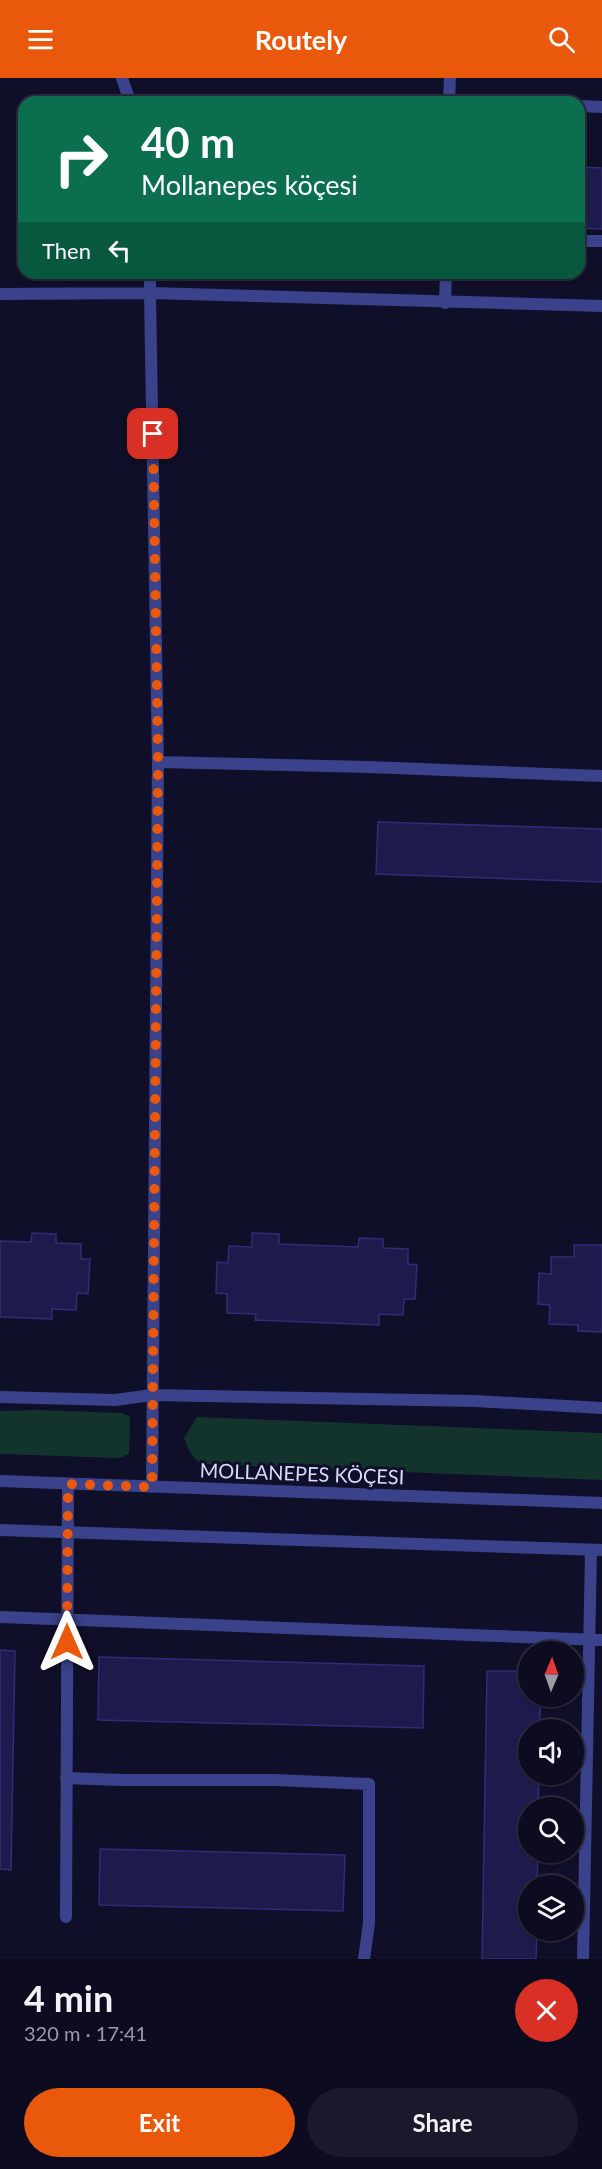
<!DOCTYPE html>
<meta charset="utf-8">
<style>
:root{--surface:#0c0b1f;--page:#1a192c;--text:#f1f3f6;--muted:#9a9ba4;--line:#2c2b3d;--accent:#ea580c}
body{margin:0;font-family:Lato,sans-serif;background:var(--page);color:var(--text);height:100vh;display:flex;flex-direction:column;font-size:22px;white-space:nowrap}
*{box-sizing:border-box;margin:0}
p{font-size:20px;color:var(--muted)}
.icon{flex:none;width:33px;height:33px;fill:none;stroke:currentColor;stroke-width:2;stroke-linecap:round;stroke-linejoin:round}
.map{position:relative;height:1881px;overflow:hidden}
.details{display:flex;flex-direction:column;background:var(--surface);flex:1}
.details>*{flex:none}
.top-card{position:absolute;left:18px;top:18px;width:567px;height:183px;border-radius:18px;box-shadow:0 2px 4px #0004,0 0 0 2px var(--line);background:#0b6e4f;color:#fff;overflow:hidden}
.needle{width:39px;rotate:2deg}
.fabs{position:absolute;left:518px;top:1563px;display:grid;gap:12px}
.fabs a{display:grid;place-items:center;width:66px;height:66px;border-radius:50%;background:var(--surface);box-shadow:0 2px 4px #0004,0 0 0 2px var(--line);font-size:30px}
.pin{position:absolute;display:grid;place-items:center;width:51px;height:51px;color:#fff;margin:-26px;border-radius:12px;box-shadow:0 3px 9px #0006}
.me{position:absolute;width:66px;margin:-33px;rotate:0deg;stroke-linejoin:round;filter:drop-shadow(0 0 4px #0008)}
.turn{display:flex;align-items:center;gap:21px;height:126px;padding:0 24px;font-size:27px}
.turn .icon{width:78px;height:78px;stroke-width:2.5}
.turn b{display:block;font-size:42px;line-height:51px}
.then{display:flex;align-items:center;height:57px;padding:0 24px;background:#0003;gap:12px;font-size:22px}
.round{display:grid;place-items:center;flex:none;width:63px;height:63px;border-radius:32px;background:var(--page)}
.overview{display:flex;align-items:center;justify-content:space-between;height:102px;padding:0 24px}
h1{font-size:36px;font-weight:700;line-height:45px}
.button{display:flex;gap:12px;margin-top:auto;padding:12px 24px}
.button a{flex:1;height:69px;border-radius:36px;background:var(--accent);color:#fff;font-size:24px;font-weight:700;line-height:69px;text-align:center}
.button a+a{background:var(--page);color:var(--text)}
header{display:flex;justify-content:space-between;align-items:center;height:78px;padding:0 24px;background:var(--accent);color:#fff;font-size:27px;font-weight:700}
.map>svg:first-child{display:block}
</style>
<header><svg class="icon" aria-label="menu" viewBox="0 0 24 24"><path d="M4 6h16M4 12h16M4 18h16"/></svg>Routely<svg class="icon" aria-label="search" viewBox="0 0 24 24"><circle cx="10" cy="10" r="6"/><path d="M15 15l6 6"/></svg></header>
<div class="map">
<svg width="602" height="1881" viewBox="0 0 602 1881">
<rect width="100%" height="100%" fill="#100f29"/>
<path fill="#12342d" d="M39,1332l83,3 8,4 -1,37 -9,4 -120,-4v-43z
M197,1339l405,16v47l-399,-16c-11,-5 -15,-15 -19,-26z"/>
<path fill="#1d1b4b" stroke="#302c78" stroke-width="1.5" d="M579,89l23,1v61l-23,-1z
M378,744l224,7v53l-226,-8z
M32,1155l24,1v9l25,1v15h9l-2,35 -11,-1 -1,17 -24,-1v10l-52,-2v-76l31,1z
M252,1155l27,1v10l79,3 1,-9 24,1v9l25,1v15l9,1 -2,34h-11l-1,16 -24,-1v11l-124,-5 1,-6 -29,-1v-19l-11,-1 1,-31 11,1 1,-17 23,1z
M574,1167h28v87l-24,-1v-6l-29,-1 1,-19 -12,-1 1,-31 12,1v-17h23z
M0,1572l15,1 -4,219 -11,-1z
M99,1579l325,9 -1,62 -325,-8z
M487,1593h41v25h12v34h-12v44h11l-1,34h-10v44h10l-1,34h-9v44h9l-1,29h-54z
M100,1771l245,6 -2,56 -244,-6z"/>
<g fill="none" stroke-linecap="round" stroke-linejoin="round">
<path stroke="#39428a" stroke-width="12" d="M122,0l8,24
M449,24l1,-24
M579,28l23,1
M579,163h23
M150,195v20
M445,225l1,-30
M0,1539l602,23
M66,1700l56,2h152l95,4v139l-5,36
M66,1839l2,-433
M583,1881l8,-409"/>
<path stroke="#39428a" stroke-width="12" d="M150,215l8,469 210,5 234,9
M0,216l150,-1 452,13
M0,1319l115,3 37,-5 323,6 127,7
M152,1409l6,-725"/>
<path stroke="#39428a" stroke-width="12" d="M0,1403l602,22
M0,1452l602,20"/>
</g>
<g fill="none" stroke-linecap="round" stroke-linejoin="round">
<path stroke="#ea580c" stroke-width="10" stroke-dasharray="0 18" d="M67,1564l1,-158 84,3 6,-725 -5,-328"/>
</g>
<g text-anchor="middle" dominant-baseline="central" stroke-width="6" stroke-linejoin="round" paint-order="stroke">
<g font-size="20" fill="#d8d9ff" stroke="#100f29">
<text transform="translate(302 1395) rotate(2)">MOLLANEPES KÖÇESI</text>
</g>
</g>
</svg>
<div class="fabs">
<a><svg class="needle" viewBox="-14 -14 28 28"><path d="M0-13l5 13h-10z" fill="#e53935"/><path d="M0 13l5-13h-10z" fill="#9a9ba4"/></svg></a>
<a><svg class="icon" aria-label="sound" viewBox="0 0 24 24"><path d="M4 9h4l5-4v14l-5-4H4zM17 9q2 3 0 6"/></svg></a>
<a><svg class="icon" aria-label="search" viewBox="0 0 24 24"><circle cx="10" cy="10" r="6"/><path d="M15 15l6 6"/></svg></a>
<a><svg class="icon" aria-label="layers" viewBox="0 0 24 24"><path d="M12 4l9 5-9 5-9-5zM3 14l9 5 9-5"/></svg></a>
</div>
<div class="pin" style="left:153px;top:356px;background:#d93025"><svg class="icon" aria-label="arrive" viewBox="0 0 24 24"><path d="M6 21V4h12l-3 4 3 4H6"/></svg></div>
<svg class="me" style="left:67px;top:1564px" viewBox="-20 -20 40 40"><path d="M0-17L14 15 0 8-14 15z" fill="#ea580c" stroke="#fff" stroke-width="4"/></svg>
<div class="top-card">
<div class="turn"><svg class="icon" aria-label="right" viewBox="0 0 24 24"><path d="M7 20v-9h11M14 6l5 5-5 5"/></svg><div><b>40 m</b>Mollanepes köçesi</div></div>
<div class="then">Then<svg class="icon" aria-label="left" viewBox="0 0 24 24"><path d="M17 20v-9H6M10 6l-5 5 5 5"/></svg></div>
</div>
</div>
<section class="details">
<div class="overview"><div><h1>4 min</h1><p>320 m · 17:41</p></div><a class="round" style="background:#d93025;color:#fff"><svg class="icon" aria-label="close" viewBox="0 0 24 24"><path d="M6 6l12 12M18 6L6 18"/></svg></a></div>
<div class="button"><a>Exit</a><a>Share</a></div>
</section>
